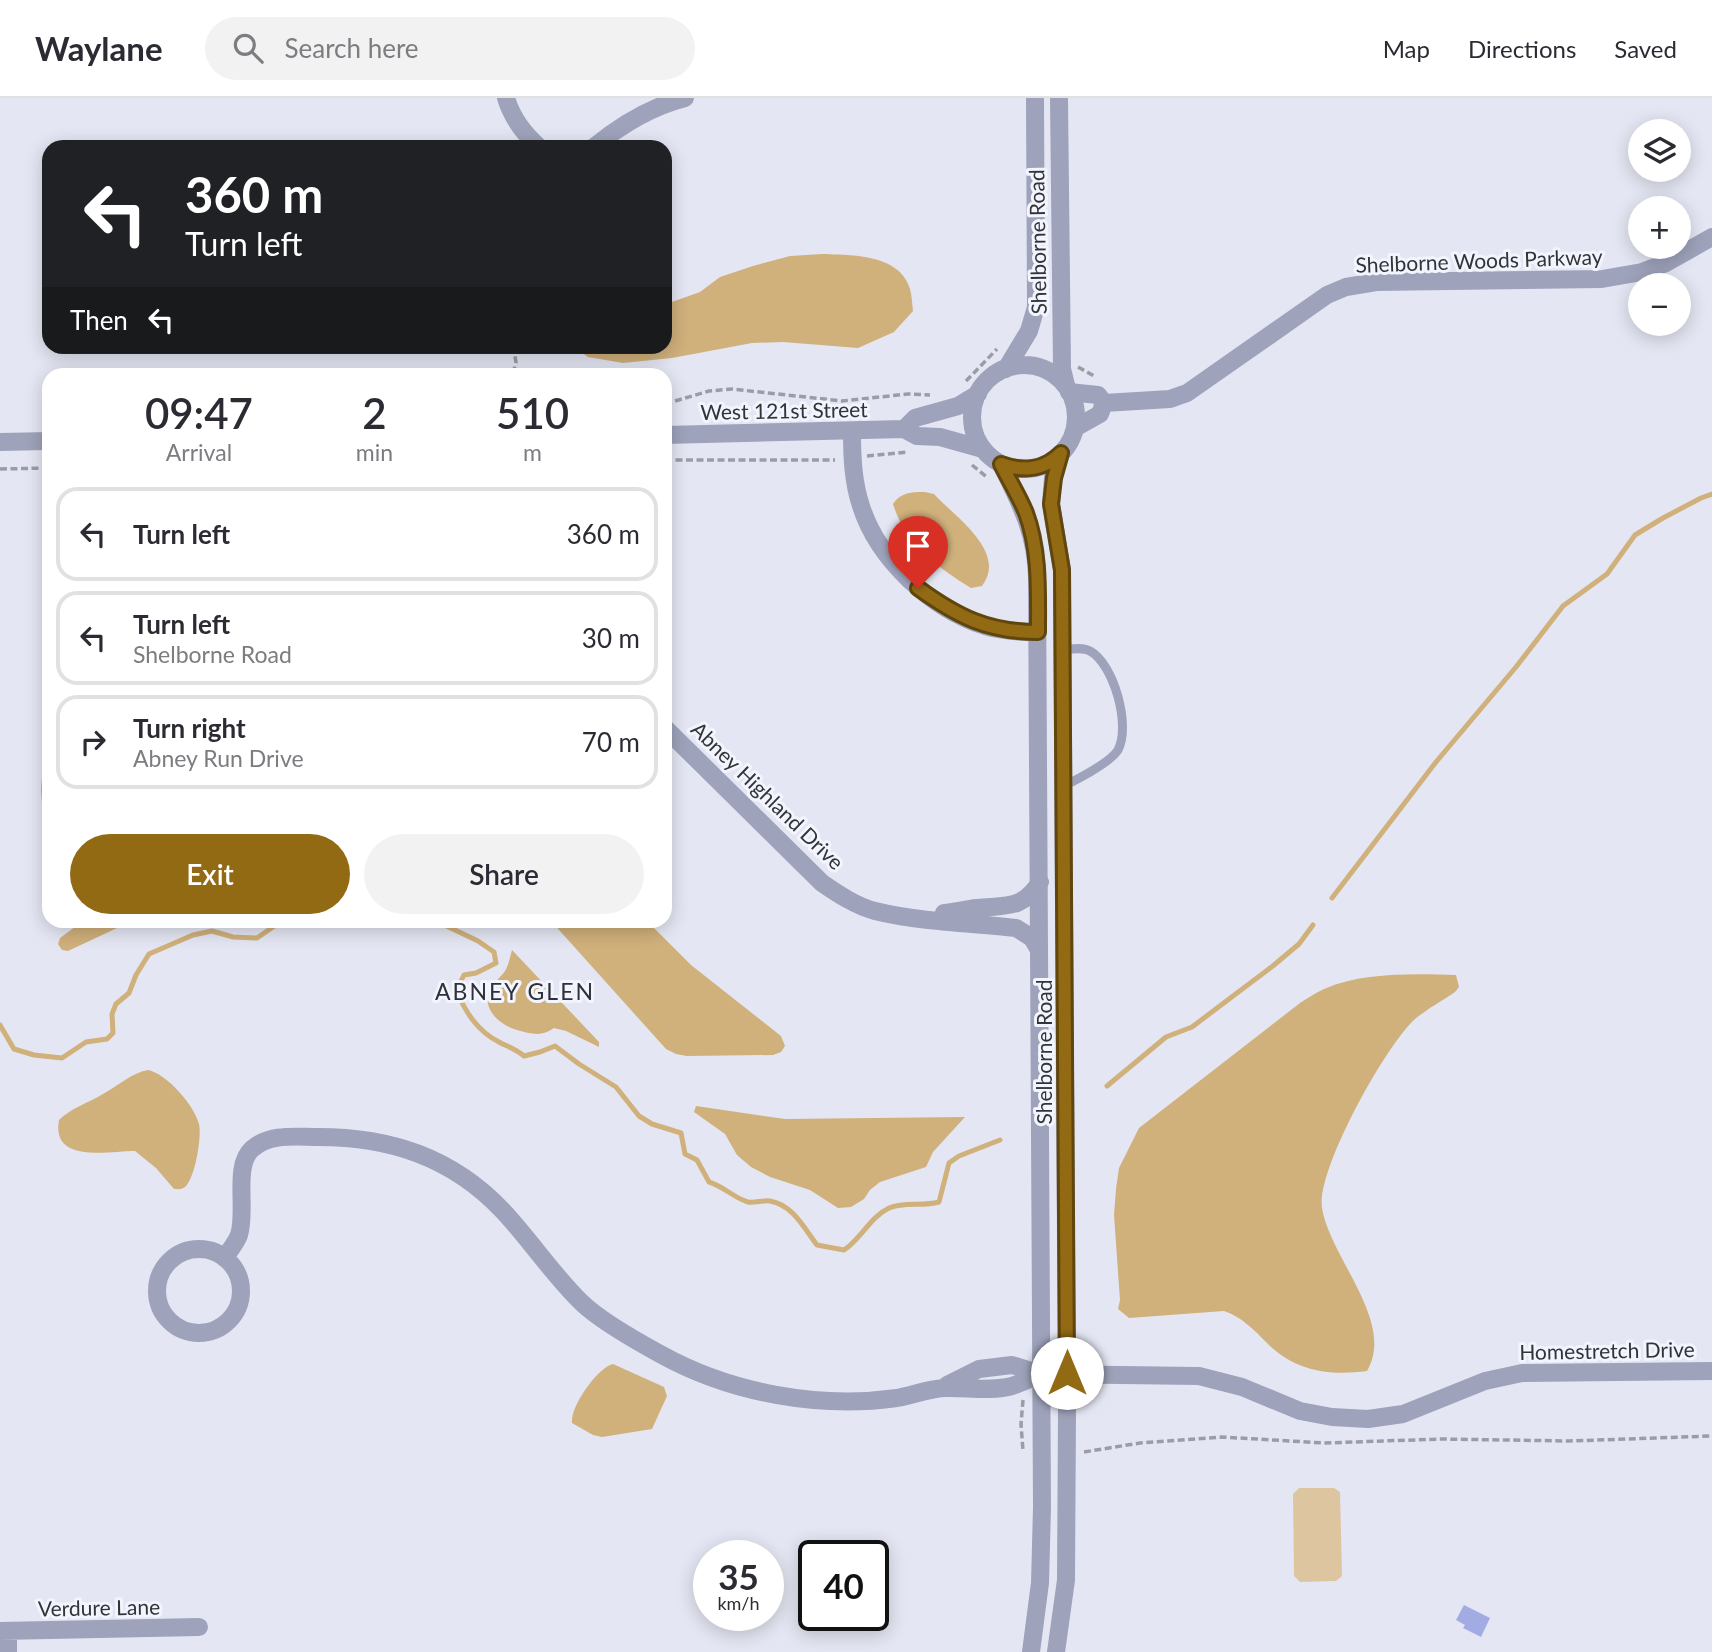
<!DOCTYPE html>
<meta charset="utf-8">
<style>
:root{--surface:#fff;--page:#f2f2f3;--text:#2b2b33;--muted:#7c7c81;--line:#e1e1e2;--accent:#936a14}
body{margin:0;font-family:Lato,sans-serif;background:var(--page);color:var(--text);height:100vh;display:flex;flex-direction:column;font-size:26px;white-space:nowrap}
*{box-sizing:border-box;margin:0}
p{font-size:23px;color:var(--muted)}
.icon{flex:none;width:38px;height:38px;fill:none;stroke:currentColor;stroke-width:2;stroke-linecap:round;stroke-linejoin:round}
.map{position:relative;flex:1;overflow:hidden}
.side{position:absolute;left:42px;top:270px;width:630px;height:560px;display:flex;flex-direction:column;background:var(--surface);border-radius:21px;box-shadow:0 4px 18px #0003}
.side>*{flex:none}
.hud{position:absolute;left:42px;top:42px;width:630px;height:214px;border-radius:21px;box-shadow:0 4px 18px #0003;background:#202124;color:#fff;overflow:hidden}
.controls{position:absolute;left:1628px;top:21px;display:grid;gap:14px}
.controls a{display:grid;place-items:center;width:63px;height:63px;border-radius:50%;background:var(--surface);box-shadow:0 4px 18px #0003;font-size:35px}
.speed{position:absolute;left:693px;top:1442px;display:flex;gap:14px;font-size:35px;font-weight:700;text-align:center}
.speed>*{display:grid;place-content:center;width:91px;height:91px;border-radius:50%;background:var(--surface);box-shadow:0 4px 18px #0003;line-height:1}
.speed small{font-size:18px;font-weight:400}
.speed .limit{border:4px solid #111;border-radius:10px;background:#fff;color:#111}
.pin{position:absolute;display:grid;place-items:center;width:60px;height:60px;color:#fff;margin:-72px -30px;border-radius:50% 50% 50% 0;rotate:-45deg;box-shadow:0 0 7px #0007}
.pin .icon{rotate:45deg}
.me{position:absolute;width:77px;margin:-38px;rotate:0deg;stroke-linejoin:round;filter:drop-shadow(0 0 5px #0008)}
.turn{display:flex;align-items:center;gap:24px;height:147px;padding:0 28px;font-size:32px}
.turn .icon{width:91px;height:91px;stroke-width:2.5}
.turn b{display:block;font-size:49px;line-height:60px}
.then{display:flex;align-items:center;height:66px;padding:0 28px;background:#0003;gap:14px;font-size:26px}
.eta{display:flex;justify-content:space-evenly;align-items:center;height:119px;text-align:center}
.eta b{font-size:42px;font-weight:600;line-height:49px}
.cta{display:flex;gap:14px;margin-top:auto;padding:14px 28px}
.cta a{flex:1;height:80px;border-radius:42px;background:var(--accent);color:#fff;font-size:28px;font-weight:600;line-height:80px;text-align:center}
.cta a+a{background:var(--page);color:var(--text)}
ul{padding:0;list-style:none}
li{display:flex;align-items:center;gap:21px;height:94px;margin:0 14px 10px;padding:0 14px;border:4px solid var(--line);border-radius:21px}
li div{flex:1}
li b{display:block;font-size:26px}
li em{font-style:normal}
header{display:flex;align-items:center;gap:42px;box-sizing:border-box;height:98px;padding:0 35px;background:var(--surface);border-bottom:2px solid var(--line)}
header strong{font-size:33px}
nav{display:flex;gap:38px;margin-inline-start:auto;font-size:24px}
.search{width:490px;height:63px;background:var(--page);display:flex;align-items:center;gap:18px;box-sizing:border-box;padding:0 24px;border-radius:38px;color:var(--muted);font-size:26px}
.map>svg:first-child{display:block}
</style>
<header>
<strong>Waylane</strong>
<div class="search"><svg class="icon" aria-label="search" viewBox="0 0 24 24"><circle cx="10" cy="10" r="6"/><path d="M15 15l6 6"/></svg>Search here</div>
<nav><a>Map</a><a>Directions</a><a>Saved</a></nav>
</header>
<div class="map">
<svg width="1712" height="1554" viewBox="0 0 1712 1554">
<rect width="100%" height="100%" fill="#e4e7f3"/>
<path fill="#ddc59f" d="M1299,1390h35l6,4 2,84 -6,5 -36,1 -6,-6 -1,-82z"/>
<path fill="#d0b07b" d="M822,156c29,1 78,0 88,35 2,7 2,15 3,22l-19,21 -36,16 -75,-6 -31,1 -80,15 -49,5 -35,-6 -14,-10 91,-1v-40l4,-3 31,-11 20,-15 33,-11 37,-10z
M925,394l9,2c21,23 74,58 48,92l-11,2c-33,-20 -66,-45 -78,-84 8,-12 19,-12 32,-12z
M49,664v134l-8,-106 1,-14z
M83,823v-1l49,1 -64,30 -6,-1 -4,-6 2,-6z
M551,823h96l44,44 90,71 4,10 -4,6 -8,3 -86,1 -11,-2 -10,-5z
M512,852l87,92v5l-33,-16 -12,-3c-12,9 -23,6 -37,2 -15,-4 -33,-18 -29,-36 3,-9 12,-16 17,-23 4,-7 5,-14 7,-21z
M1456,877l3,12 -4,5c-13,9 -28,17 -40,27 -29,26 -99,151 -93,189 8,50 74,114 45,163 -38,5 -72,0 -100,-28 -13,-13 -25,-26 -43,-32l-95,7 -11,-9 2,-9 -6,-85 2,-26 3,-21 20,-40 161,-125c8,-5 15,-10 24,-14 39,-17 90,-15 132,-14z
M148,972c19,4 46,35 51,54 3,12 -4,55 -14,63 -4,3 -6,2 -11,2l-18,-21 -21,-17c-27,0 -84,13 -76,-31 12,-12 29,-17 44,-26 15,-8 28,-21 45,-24z
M696,1008l89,13 180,-2 -32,35 -7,15 -46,15 -10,8 -6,9 -13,8 -13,1 -28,-18 -40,-13 -19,-10 -14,-12 -12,-21 -31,-22z
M613,1266l51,23 3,9 -15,33 -50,8 -9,-2 -21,-12c-2,-16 25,-55 41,-59z"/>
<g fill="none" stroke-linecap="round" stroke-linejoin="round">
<path stroke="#d0b07b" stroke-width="5" d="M1332,800l104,-136 80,-95 47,-61 44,-32 28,-39 28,-17 38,-20 11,-4
M434,822l44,21 16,11 2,11 -20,10 -12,2 -8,16c10,21 21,40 43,51 9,5 17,7 25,14l16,-4 15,-6 24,18 37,23 23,29 13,8 29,9 4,21 12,6 12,22c14,4 25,16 39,20 7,1 15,-2 22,-1 23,4 34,27 47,44l27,5c17,-11 26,-33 45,-42 16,-7 33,-1 50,-6l10,-39 10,-7 41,-16
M0,927l14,24 20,6 28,3 24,-16 21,-3 6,-6 -1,-19 4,-10 13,-11 7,-18 13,-21 44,-19 19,-4 21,6 24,1 26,-18
M1107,988l59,-49 26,-10 82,-62 25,-21 14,-19"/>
</g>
<path fill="#a2abe2" d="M1464,1507l26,13 -9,19 -18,-9 2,-3 -9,-5z"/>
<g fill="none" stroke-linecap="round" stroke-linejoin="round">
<path stroke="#9b9da6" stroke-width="3.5" stroke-dasharray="7 3.5" stroke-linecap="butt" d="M513,248l3,16 -3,12
M1078,269l18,10
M966,283l31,-32
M665,306l44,-13 23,-2 110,12 66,-7 22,1
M867,358l41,-4
M665,362h170
M972,367l16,13
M0,371l49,-1
M1023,1302l-2,24 2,27
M1084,1354l56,-9 82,-6 102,6 118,-4 127,2 143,-5"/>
<path stroke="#9ea3bb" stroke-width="9" d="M1063,552c9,-1 19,-3 27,1 24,13 41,75 28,99 -8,13 -40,29 -54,36"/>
<path stroke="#9ea3bb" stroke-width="18" d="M506,0c6,20 17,35 33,49
M594,49c28,-23 56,-40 91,-49
M1069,294l29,3 6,8
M1104,305l66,-4 17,-6 140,-98 19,-8 30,-5 226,-3 40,-7 24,-9 46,-26
M1075,330l25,-14 4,-11
M852,334c0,25 1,50 9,74 17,54 71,103 124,120 17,5 35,6 53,6
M665,630l157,155c16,11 34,23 53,28 45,11 95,12 141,17l16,10 7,12
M944,815c11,-1 22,-4 33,-5 29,-3 45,2 63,-26
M157 1193a42 42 0 1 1 84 0a42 42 0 1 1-84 0Z
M225,1159c5,-7 11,-14 14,-22 8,-25 -6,-69 13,-86 18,-16 44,-12 66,-12 72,0 134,20 185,74 28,30 50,64 79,92 19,18 56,39 80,52 69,38 157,54 235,43 16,-3 31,-9 47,-10 21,-1 47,4 68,-2 10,-3 20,-8 29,-12
M947,1287l32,-16 33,-4 29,9 158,2 43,11 58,24 32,6 36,2 35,-5 82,-33 37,-8 190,-2
M0,1533l199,-4
M8,1533v21"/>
<path stroke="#9ea3bb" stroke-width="18" d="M1059,0l3,271 4,16
M972 319a52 52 0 1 1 104 0a52 52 0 1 1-104 0Z
M1006,271l23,-38 7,-24 -1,-209
M904,331l11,-11 43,-12 20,-12
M665,337l239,-6 13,7 23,1 43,12
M0,344l49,-1
M1001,366c19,39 35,68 36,113l5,930 -2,76 -9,69
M1056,1554l10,-72 1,-168 -5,-842 -11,-66 2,-26 8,-25"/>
</g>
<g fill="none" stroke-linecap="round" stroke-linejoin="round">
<g stroke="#60450d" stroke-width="18">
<path id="route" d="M918,490c40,29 70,44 120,44 0,-40 2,-81 -12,-119 -7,-17 -17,-33 -25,-49 23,8 43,6 60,-11l-7,25 -3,26 11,66 5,803"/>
</g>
<use href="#route" stroke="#936a14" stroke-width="12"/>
</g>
<g text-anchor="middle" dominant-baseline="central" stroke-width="6" stroke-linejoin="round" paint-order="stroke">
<g font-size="21" fill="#333438" stroke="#f2f4fe">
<text transform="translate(1037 144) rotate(-91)">Shelborne Road</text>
<text transform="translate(1479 162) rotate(-2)">Shelborne Woods Parkway</text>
<text transform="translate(784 312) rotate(-1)">West 121st Street</text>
<text transform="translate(768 697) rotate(44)">Abney Highland Drive</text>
<text transform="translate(1043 954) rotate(-90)">Shelborne Road</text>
<text transform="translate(1607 1252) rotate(-1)">Homestretch Drive</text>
<text transform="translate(99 1509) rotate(-1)">Verdure Lane</text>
</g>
<g font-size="23" letter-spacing="2" fill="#2f313a" stroke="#f2f4fe">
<text x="515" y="893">ABNEY GLEN</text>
</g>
</g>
</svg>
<div class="controls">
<a><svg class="icon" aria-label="layers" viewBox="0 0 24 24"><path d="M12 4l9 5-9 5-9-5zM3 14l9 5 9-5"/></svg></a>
<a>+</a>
<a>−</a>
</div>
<div class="speed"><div>35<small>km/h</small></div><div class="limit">40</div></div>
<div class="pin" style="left:918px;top:490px;background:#d93025"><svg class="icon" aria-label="arrive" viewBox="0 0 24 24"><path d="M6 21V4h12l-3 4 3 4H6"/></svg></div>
<svg class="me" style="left:1067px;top:1275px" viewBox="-20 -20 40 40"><circle r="19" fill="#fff"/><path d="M0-13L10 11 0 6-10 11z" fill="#936a14"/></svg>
<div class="hud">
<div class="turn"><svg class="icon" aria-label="left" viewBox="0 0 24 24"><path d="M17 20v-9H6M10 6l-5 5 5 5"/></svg><div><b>360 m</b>Turn left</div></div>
<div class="then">Then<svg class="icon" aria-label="left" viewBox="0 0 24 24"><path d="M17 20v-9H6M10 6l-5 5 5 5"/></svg></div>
</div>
<section class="side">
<div class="eta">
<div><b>09:47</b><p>Arrival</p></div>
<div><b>2</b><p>min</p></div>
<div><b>510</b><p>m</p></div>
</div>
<ul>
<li><svg class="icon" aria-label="left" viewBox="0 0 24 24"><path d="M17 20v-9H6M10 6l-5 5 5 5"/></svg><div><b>Turn left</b></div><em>360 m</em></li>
<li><svg class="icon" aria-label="left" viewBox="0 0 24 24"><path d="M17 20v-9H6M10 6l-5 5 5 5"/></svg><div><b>Turn left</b><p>Shelborne Road</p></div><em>30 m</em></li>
<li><svg class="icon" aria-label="right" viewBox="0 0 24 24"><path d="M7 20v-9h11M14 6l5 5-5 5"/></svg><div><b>Turn right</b><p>Abney Run Drive</p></div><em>70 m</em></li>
</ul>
<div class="cta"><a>Exit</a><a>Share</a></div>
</section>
</div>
